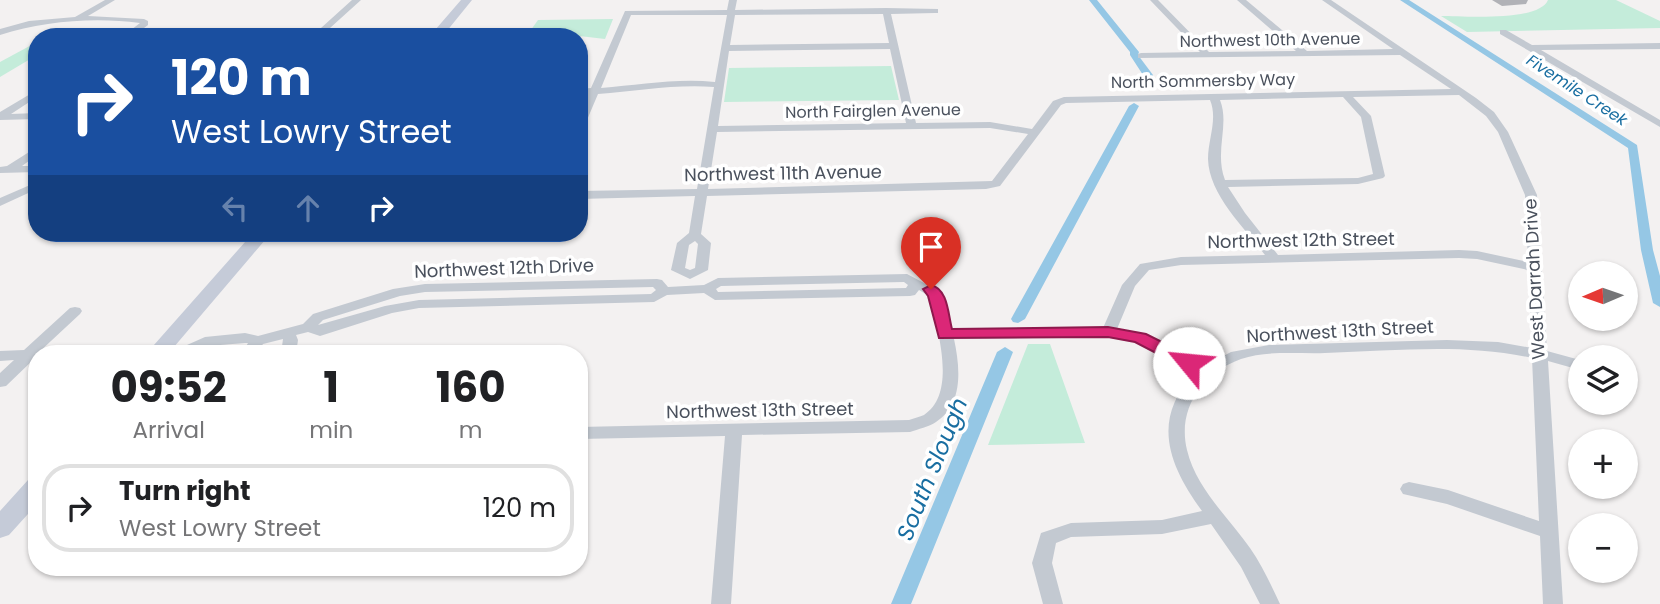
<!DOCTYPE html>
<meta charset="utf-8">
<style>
:root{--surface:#fff;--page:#f2f2f2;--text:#202124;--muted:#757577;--line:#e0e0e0}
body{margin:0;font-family:Poppins,sans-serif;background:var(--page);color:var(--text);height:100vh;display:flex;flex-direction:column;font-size:26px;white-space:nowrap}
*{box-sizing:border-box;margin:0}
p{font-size:23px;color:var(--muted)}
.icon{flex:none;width:38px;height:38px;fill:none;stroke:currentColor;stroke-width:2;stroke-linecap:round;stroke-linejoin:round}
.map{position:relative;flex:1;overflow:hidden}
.panel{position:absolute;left:28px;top:345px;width:560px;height:231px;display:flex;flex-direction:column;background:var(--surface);border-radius:28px;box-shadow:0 2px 5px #0004}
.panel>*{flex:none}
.top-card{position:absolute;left:28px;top:28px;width:560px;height:214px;border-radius:28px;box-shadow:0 2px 5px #0004;background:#1a4fa0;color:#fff;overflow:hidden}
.needle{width:46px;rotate:268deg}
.tools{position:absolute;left:1568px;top:261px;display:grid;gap:14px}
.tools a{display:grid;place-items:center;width:70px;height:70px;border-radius:50%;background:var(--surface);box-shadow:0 2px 5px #0004;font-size:35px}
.pin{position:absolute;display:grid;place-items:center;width:60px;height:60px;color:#fff;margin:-72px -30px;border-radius:50% 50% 50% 0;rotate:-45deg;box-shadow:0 0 7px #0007}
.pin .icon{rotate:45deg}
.me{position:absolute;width:77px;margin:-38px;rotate:298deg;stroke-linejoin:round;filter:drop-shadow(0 0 5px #0008)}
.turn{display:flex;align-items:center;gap:24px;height:147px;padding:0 28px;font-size:32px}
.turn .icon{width:91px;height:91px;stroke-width:2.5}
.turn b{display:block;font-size:49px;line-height:60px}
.lanes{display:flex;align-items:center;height:66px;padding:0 28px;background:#0003;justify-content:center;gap:35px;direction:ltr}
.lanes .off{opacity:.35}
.eta{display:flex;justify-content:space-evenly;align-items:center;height:119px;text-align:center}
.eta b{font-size:42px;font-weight:700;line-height:49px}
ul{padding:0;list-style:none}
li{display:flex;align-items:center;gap:21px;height:88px;margin:0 14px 10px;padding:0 14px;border:4px solid var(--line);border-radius:28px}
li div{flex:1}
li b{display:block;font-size:26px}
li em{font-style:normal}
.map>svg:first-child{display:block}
</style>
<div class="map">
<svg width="1660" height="604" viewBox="0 0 1660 604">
<rect width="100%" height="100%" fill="#f3f1f1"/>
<path fill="#c4ecda" d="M1548,0h68l44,21v7l-193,4 -26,-16c23,0 98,6 107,-16z
M613,19l-8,20 -51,-6 -26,1 10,-14z
M37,42v13l-37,22v-15z
M891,66l8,34 -175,2 5,-34z
M1028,344h22l35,99 -97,2z"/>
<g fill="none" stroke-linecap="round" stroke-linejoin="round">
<path fill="#95c7e5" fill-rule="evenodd" d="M1089,0h8l42,52 -1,3 15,20 -7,16 -8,-2 5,-14 -13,-20v-3z
M1400,0h9l228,145 16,105 7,26v31l-7,-4 -12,-53 -13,-102z
M1134,103l5,3 -114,213 -7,4 -5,-1 -2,-3 118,-213z
M1005,347l8,5 -102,252h-20l106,-252z"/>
<path fill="#c3c9d1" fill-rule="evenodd" d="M105,0h10l-27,16 56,3 4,2v4l-16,12h-10l18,-14c-46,-6 -96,-2 -140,12v-6l29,-8 46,-4z
M352,0h9l-41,37h-9z
M729,0h8l-2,10 151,-2 52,1v4h-3l-44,1 25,109 74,-1 42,7 21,-28 11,-4 387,-8 -51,-34 -262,3v-4l3,-1 59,-1 -50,-52h8l51,52 87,-1 -59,-51h9l61,51 86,-2 -71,-49h9l145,98 18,14 14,20 29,63 10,156 33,9v10l-32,-9 15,243h-20l-3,-68 -93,-32 -44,-10 -3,-5 3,-5 6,-2 39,8 91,31 -7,-163c-68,-15 -138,-7 -207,-5 -26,1 -59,-3 -84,6 -39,14 -64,50 -54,91 9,38 41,67 63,98 12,17 21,37 30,56h-20l-19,-37 -30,-43 -49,10 -91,3 -15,6 -4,20 11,41h-20l-11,-41 9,-30 30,-10 91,-3 40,-9c-33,-45 -52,-92 -7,-138l-59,-31 -28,-5 -154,2c6,28 10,65 -18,83 -7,5 -18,7 -26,10l-168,3 -11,169h-20l14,-168 -146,3v-12l330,-7c5,-2 11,-3 15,-5 34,-22 13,-88 5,-119l-10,-6 -4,5 -5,1 -195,4 -11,-7 -37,2 -13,7 -235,6 -27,5 -72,23 -12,-4 -12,3 2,5 -2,14h-15l2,-15 -20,5 -7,10h-23l2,-3 10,-3 3,-5h-3l-37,3 -13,8h-125l7,-5 110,-4 18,-8 40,-4 13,3 45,-12 10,-10 80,-25 32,-5 232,-5 5,1 6,7 36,-2 14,-7 189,-4 34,18 11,38 151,-2 19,-43 18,-21 41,-7 84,-2c-21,-28 -56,-60 -57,-96 0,-20 10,-40 2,-59l-144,3 -5,2 -61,81 -14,3 -279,7 -6,38 10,9 -3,27 -18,9 -19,-9 6,-27 12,-10 6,-37 -116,3v-8l118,-2 17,-102c-38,-3 -77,4 -116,7l-14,33 -5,3v-15l9,-21 -9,1v-6l12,-1 34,-77 102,-1zM883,14l6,29 -159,2 5,-30zM631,15h96l-12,67c-38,-4 -76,3 -114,6zM890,49l16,74 -188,3 11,-75zM1459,95l27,21 12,16 27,63 3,67 -51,-11 -18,-1 -181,5 -33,-42 -17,-26 130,-3 25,-6 2,-2 -14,-60 -18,-19zM1343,97l18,20 12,57 -15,4 -133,2c-11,-29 5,-55 -5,-80zM990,128l38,6 -36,47 -284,8 9,-57zM695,241l3,3 -3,24 -5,2 -5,-2 4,-23zM1459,258l18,1 51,11 4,78 -34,-6 -51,-2 -178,5 -38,7 -27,14 -59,-31 -28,-6 18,-43 14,-16 32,-5zM904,282l4,3 -2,3 -188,4 -2,-3 5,-3zM653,287l3,3 -5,4 -232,6 -34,6 -67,19 5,-5 77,-24 25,-4z
M1500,30h6l26,15 128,-2v6l-119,1 119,70v7l-160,-93z
M37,90v7l-26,17 26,-1v6l-37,1v-8z
M37,147v8l-15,11h15v6l-37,1v-6l7,-1z
M37,182v7l-37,17v-8z
M75,307l5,1 2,3 -2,3 -43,40v5l-4,1 -27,26 -6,1v-14l14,-13 -14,1v-10l24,-1 46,-42z"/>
<path fill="#c5cbd8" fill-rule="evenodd" d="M461,0h11l-30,37h-13z
M253,233h18l-103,121h-22z
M37,478v26l-28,31 -9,3v-27l28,-31z"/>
</g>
<path fill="#b1b2b7" d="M1492,0h36l-2,4 -24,2z"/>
<path fill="#db2777" stroke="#8e194d" stroke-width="2" d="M931,285c17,4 17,29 21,44l156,-2 38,7 50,25 2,4 -9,6 -6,-2 -48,-25 -27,-5 -169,1 -11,-42 -5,-7z"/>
<g text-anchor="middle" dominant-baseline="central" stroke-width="7" stroke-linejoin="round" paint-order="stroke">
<g font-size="16" fill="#4a515d" stroke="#fff">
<text transform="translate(1270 40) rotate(-1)">Northwest 10th Avenue</text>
<text transform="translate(1203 81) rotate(-1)">North Sommersby Way</text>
<text transform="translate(873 111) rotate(-1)">North Fairglen Avenue</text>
</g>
<g font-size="16" font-style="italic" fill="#196ea1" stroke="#fff">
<text transform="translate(1577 90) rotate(33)">Fivemile Creek</text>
</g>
<g font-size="18" fill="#4a515d" stroke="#fff">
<text transform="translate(783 173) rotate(-1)">Northwest 11th Avenue</text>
<text transform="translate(1301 240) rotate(-1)">Northwest 12th Street</text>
<text transform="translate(504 268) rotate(-2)">Northwest 12th Drive</text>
<text transform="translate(1534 279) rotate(-93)">West Darrah Drive</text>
<text transform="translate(1340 331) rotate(-3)">Northwest 13th Street</text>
<text transform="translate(760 410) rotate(-1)">Northwest 13th Street</text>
</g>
<g font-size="23" font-style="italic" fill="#196ea1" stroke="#fff">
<text transform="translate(932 469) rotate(-68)">South Slough</text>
</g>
</g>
</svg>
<div class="tools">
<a><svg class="needle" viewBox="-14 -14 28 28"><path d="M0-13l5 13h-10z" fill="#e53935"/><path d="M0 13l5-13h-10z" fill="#757577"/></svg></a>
<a><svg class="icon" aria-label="layers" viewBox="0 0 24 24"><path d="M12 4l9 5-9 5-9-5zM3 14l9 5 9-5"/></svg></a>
<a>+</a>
<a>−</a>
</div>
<div class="pin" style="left:931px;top:289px;background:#d93025"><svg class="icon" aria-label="arrive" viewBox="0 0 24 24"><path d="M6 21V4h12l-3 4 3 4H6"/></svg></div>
<svg class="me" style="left:1189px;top:363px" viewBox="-20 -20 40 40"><circle r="19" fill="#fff"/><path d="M0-13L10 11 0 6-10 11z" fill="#db2777"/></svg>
<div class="top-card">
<div class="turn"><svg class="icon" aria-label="right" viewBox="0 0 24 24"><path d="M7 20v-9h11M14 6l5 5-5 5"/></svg><div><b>120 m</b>West Lowry Street</div></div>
<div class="lanes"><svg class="icon off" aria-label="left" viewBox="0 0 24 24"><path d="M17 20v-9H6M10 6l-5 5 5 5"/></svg><svg class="icon off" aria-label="ahead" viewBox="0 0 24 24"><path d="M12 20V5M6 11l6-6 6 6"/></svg><svg class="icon" aria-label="right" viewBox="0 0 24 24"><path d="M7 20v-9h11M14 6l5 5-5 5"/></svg></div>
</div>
<section class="panel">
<div class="eta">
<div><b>09:52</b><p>Arrival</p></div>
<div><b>1</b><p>min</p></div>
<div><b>160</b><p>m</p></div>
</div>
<ul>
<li><svg class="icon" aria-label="right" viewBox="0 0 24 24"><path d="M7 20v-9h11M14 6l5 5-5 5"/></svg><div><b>Turn right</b><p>West Lowry Street</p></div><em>120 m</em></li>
</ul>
</section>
</div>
